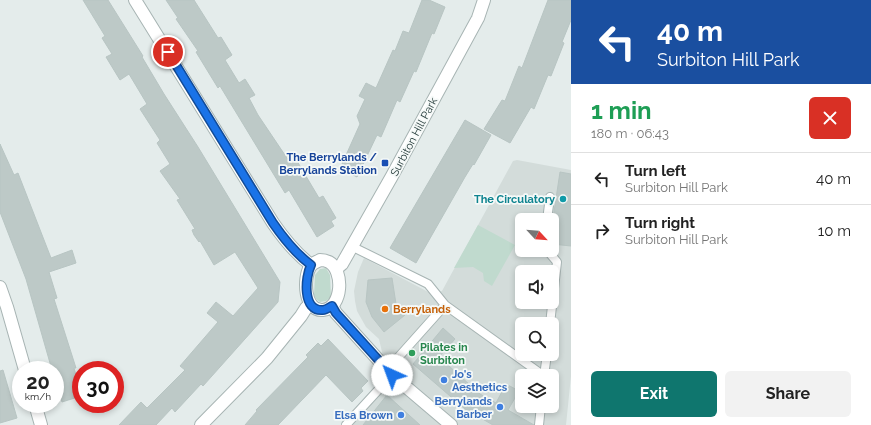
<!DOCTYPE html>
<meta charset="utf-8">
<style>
:root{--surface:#fff;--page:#f2f2f2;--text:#222;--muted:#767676;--line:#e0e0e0;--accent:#0f766e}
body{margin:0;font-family:Raleway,sans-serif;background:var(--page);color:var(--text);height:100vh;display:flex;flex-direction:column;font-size:15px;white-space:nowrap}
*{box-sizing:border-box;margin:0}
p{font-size:13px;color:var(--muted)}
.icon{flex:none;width:22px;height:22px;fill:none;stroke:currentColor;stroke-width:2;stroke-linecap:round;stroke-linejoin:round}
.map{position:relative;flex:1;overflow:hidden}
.side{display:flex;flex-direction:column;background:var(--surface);width:300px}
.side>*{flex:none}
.hud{background:#1a4fa0;color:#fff;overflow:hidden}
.needle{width:26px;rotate:116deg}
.controls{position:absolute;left:515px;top:213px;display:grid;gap:8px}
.controls a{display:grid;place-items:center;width:44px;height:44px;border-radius:6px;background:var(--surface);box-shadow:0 2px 6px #0003;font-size:20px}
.speed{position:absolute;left:12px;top:361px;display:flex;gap:8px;font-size:20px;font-weight:700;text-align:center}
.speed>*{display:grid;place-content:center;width:52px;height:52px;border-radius:50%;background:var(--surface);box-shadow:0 2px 6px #0003;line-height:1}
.speed small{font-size:10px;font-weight:400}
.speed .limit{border:6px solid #d22;background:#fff;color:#111}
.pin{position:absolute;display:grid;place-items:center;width:34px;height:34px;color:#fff;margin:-17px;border:2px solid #fff;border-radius:50%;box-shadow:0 1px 4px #0007}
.me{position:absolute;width:44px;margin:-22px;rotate:317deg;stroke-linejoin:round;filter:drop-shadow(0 0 3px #0008)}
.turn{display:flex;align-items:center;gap:14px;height:84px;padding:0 20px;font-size:18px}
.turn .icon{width:52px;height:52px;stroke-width:2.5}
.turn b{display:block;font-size:28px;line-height:34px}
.round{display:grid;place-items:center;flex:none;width:42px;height:42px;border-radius:6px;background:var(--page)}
.headline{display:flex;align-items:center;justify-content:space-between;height:68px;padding:0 20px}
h1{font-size:24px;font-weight:700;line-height:30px;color:#1e9e55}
.cta{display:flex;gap:8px;margin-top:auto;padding:8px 20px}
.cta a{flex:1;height:46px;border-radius:6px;background:var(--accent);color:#fff;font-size:16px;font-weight:700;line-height:46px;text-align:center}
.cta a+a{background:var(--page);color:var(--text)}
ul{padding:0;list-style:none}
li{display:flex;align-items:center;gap:12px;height:52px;padding:0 20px;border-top:1px solid var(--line)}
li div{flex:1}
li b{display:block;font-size:15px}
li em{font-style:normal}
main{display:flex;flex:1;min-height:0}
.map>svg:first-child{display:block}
</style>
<main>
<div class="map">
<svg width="571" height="425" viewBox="0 0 571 425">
<rect width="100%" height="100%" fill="#e4eceb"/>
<path fill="#d3dcda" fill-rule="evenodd" d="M517,160l54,10v206l-5,49h-218l41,-43 -10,-43 -13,-12 -9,-16 -2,-10 -1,-10 4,-19 6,-14 68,36 10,-3 71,-130zM522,220h30v30h-30zM522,272h30v30h-30zM522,324h30v30h-30zM522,376h30v30h-30z"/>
<path fill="#c0dace" d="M478,225l37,20 -23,41 -8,-5 -1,-8 -10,-6 -19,1z
M326,268l4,7 1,22 -5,4 -6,1 -4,-3 -2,-4 1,-20 5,-6z"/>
<path fill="#bdc9c7" stroke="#b8c5c3" d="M83,0h25l35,56 -1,1 22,37 34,53 82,135 -2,20 -75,84 -2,-2 -26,28 -3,-4 -16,17h-37l22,-23 6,6 38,-38 -5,-4 38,-44 -11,-9 9,-11 17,14 25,-28 -23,-36 -21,13 -14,-24 -1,1 -5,-7 -2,-5 3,-1 -18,-29 3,-1 -20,-28 10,-7 -13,-21 3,-3 -20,-31 7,-5 -18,-30 -9,6 -14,-23 6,-3 -10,-16 3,-2z
M166,0h28l24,38 3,-1 11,18 -7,5 14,23 6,-4 10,16 -6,3 9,17 33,49 6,-3 22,37 4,-2 13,22 -5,3 3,5 -17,11 -28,-47 -4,3 -65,-107 -2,2 -22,-36 2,-1 -22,-32 2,-1z
M422,0h7l16,7 -11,27 -2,-1 -16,39 -2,-1 -14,31 -3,-2 -16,37 -4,-2 -20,42 -12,-6 3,-5 -6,-2 18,-40 -3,-8 8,-17 -6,-3 7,-13 10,5 17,-38 2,1 8,-20 6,2z
M548,0h23v20l-9,22 2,1 -13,33 -3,-1 -14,34 -3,-2 -21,36 -26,-14 18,-29 3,1 14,-35 3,2z
M465,120l26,15 -17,30 -1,-1 -8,13 -49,86 -26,-15z
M0,144l14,31 4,-2 33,85 21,-8 4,13 -27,9 8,26 -3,1 22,69h-2l7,25v3l-19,6 -7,-23v-9h-3l-26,-91 -26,-67z
M560,172l11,2v72l-19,-2v-19z
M392,278l4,26 9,11 -21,17 -12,-15 -6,-15 2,-22z
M443,328l12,11 -16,18 41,37 16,9 10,-19 13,7 -11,19 26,15h-41l-28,-16 -52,-45z
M328,339l40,42 -7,7 2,3 -11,11 -26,-27 -48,50h-33l12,-14 -1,-1 52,-53 -2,-2 12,-12 3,3z
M3,370l14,48 -17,5v-52z
M387,395l12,11 21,19h-57z"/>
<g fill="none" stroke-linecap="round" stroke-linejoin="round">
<g stroke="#a7b4b3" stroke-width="10">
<path id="service" d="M547,220l3,-23
M351,246l77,38 17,21
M547,250l10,12 -7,62
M387,370l58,-65 99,71
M544,376l3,-22
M346,425l46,-50
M539,425l2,-19"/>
</g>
<g stroke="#a7b4b3" stroke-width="14">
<path id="minor" d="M135,0l138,223c11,16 22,30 38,42
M0,287l7,20 18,63
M332,306l4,7 56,62 59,50
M35,404l6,21"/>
</g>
<g stroke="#a7b4b3" stroke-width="14">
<path id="tertiary" d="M320,260c3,0 7,1 9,2 15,8 14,46 -6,48 -19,2 -20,-32 -13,-43 2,-4 7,-5 10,-7z
M336,269l6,-5 50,-88 86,-158 6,-18
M201,425l66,-67 34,-42 5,-8 5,-4"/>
</g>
<use href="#service" stroke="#fff" stroke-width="8"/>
<use href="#minor" stroke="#fff" stroke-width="12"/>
<use href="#tertiary" stroke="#fff" stroke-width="12"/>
</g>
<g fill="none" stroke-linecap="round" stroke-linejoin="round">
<g stroke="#114b97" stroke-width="10">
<path id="route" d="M168,52l105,171c11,16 22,30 38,42 -6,12 -9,47 12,45 3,0 7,-3 9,-4l4,7 56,62"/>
</g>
<use href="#route" stroke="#1a73e8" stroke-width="7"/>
</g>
<rect fill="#1a4fb4" stroke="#f5f9f8" stroke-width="1.5" x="381" y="159" width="8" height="8" rx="2"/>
<circle fill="#0f9aa8" stroke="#f5f9f8" stroke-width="1.5" cx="563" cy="199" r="4"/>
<circle fill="#e8710a" stroke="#f5f9f8" stroke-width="1.5" cx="385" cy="309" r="4"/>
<circle fill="#2e9e5b" stroke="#f5f9f8" stroke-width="1.5" cx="412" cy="353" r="4"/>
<g fill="#3f7fe0" stroke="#f5f9f8" stroke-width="1.5">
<circle cx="444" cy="380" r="4"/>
<circle cx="500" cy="407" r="4"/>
<circle cx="401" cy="415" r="4"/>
</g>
<g text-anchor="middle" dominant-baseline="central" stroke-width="3.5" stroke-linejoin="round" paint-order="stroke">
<g font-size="11" fill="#263c3b" stroke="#f5f9f8">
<text transform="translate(414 137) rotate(-62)">Surbiton Hill Park</text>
</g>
<g font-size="11" font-weight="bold" fill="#164399" stroke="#f5f9f8" text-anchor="end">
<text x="377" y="157">The Berrylands /<tspan x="377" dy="13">Berrylands Station</tspan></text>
</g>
<g font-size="11" font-weight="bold" fill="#0d838f" stroke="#f5f9f8" text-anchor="end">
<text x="555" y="199">The Circulatory</text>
</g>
<g font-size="11" font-weight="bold" fill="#c56008" stroke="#f5f9f8" text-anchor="start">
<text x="393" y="309">Berrylands</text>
</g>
<g font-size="11" font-weight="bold" fill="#27864d" stroke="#f5f9f8" text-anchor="start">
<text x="420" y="347">Pilates in<tspan x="420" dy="13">Surbiton</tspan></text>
</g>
<g font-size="11" font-weight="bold" fill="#366cbe" stroke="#f5f9f8" text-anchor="end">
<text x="452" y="374" text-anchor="start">Jo's<tspan x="452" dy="13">Aesthetics</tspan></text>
<text x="492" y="401">Berrylands<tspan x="492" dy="13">Barber</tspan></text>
<text x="393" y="415">Elsa Brown</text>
</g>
</g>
</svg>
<div class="controls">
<a><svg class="needle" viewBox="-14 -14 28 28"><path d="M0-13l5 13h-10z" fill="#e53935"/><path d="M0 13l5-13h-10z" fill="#767676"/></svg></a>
<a><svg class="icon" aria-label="sound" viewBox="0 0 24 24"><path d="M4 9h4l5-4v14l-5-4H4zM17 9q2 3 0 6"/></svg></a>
<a><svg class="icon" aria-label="search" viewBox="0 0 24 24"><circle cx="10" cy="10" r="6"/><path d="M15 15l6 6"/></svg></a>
<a><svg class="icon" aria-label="layers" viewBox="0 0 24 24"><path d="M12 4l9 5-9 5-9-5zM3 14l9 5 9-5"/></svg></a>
</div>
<div class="speed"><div>20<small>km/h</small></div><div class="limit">30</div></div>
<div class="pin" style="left:168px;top:52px;background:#d93025"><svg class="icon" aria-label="arrive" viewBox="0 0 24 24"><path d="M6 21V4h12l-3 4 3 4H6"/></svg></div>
<svg class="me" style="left:392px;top:375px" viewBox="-20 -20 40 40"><circle r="19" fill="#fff"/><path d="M0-13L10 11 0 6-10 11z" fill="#1a73e8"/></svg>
</div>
<section class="side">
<div class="hud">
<div class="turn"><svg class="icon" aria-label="left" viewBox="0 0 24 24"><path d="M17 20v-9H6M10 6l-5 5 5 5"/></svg><div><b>40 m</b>Surbiton Hill Park</div></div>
</div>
<div class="headline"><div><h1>1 min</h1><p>180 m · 06:43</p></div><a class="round" style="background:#d93025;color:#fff"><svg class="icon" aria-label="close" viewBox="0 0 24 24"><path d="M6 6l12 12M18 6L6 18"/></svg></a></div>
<ul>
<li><svg class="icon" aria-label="left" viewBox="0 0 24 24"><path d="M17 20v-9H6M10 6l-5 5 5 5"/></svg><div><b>Turn left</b><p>Surbiton Hill Park</p></div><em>40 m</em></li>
<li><svg class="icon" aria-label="right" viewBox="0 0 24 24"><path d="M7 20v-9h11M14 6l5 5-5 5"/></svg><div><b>Turn right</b><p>Surbiton Hill Park</p></div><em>10 m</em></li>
</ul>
<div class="cta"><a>Exit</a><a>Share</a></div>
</section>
</main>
